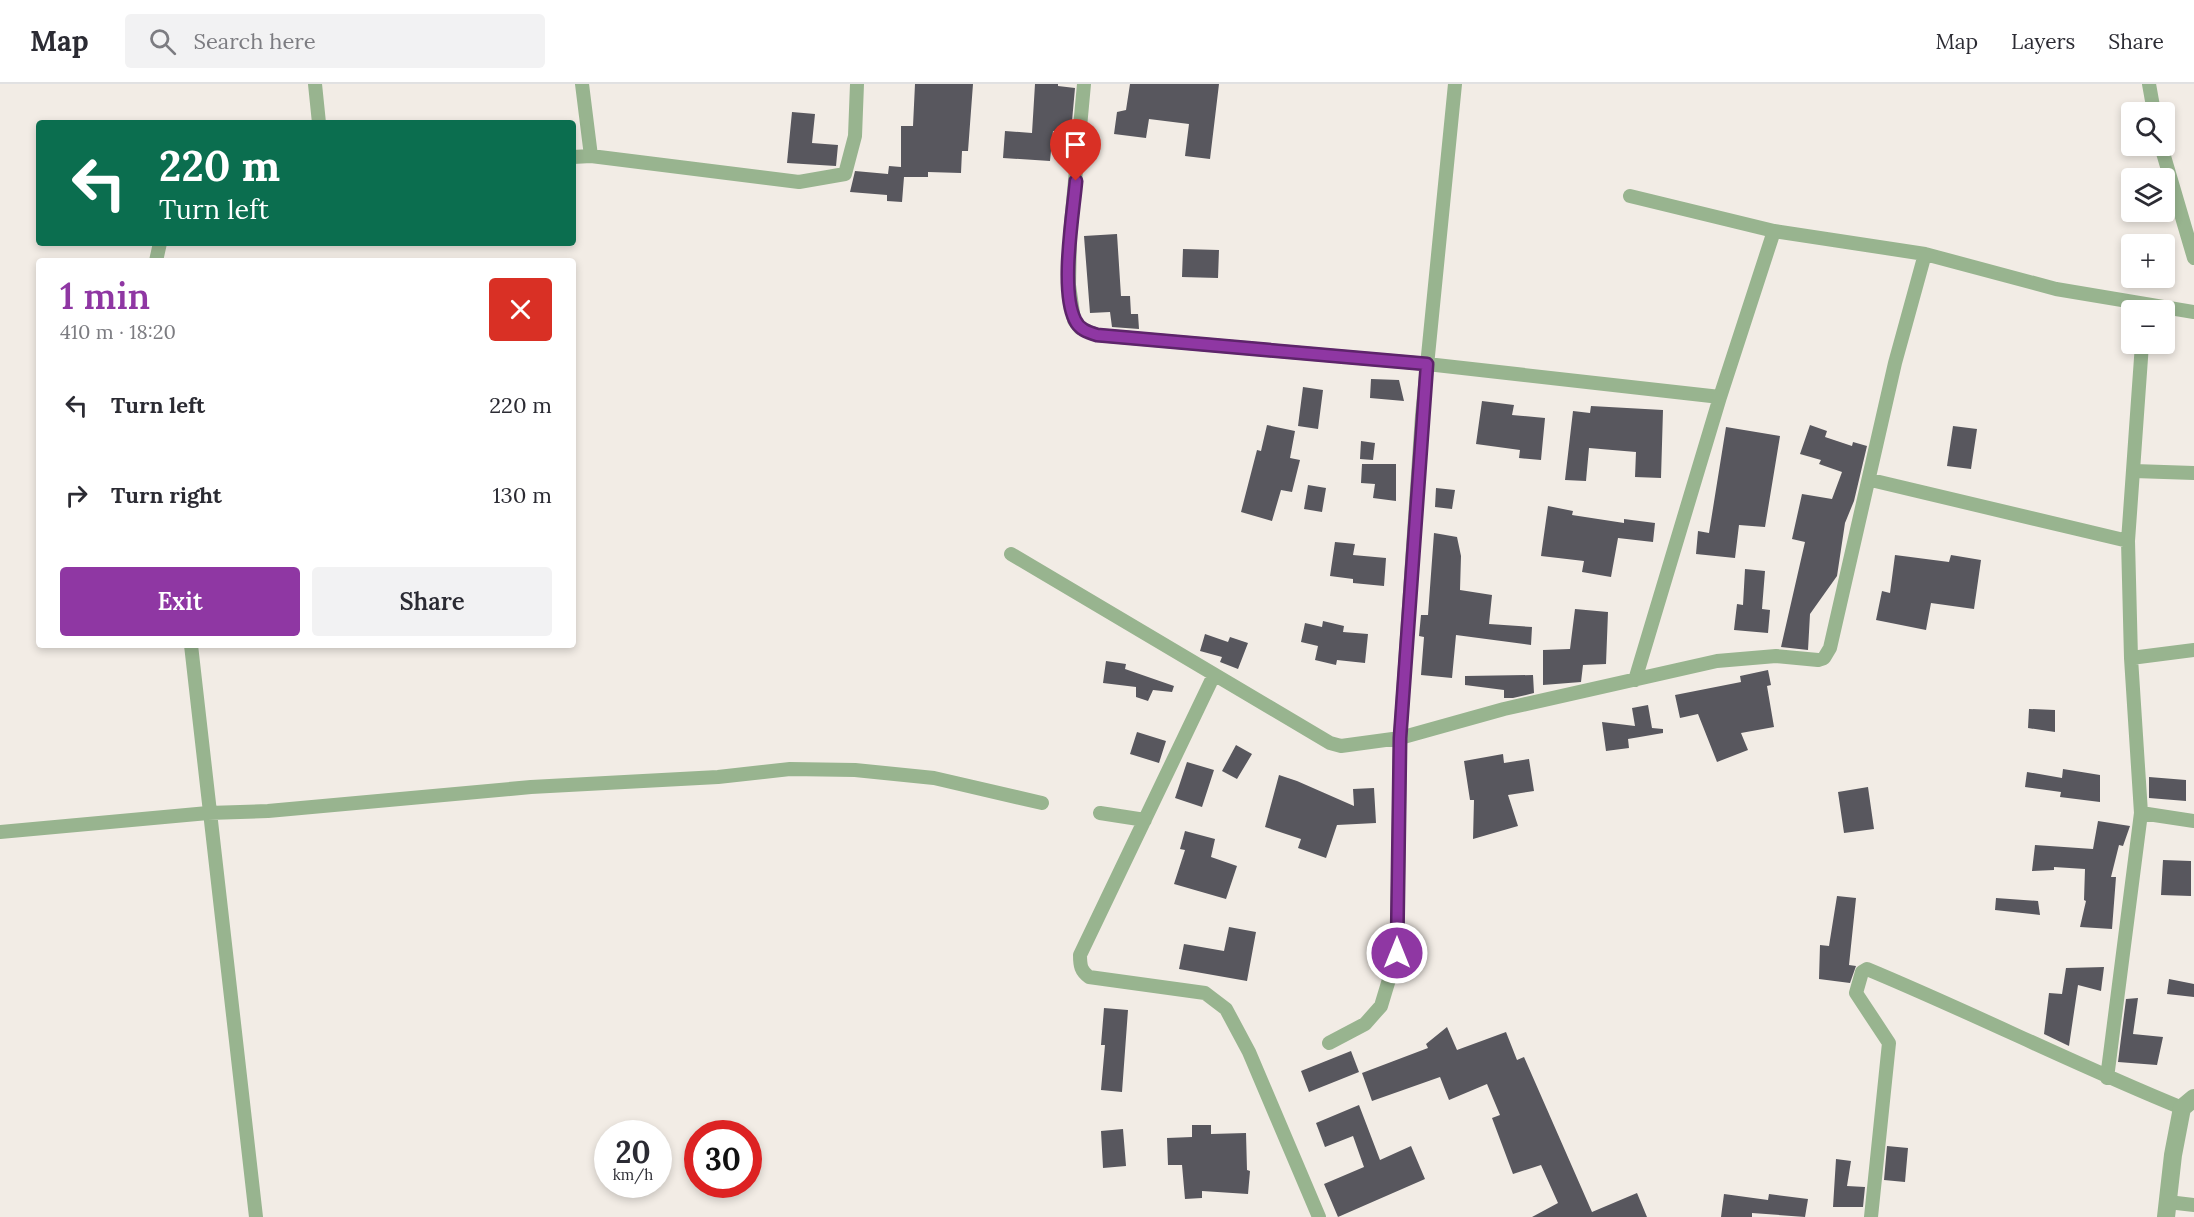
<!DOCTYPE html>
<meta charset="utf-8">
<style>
:root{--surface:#fff;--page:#f2f2f3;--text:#2b2b33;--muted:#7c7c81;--line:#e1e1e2;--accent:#8f37a3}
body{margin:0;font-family:Lora,serif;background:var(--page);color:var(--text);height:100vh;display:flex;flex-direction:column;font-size:22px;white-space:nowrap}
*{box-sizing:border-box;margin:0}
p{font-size:20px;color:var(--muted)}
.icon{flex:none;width:33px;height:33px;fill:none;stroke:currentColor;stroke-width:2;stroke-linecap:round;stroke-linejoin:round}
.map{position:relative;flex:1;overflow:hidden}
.panel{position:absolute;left:36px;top:174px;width:540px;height:390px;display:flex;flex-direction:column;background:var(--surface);border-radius:6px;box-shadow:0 3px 9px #0003}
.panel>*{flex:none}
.guide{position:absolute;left:36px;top:36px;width:540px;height:126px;border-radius:6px;box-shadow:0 3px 9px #0003;background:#0b6e4f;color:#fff;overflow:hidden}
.tools{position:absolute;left:2121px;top:18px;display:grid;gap:12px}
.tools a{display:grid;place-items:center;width:54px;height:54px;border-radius:6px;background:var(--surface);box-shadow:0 3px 9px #0003;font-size:30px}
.speed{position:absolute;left:594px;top:1036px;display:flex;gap:12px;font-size:30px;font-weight:700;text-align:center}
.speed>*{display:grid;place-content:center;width:78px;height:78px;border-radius:50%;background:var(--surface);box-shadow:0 3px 9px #0003;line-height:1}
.speed small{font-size:15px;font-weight:400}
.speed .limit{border:9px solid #d22;background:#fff;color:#111}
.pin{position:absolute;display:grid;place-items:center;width:51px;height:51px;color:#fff;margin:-62px -26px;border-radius:50% 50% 50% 0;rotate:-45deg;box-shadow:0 0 6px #0007}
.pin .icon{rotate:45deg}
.me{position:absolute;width:66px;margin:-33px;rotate:0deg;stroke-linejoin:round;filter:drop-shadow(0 0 4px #0008)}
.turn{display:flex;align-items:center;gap:21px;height:126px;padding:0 24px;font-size:27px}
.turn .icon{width:78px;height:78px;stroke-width:2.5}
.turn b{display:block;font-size:42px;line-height:51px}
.round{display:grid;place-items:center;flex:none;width:63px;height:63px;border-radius:6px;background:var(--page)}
.summary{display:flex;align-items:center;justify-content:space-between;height:102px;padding:0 24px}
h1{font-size:36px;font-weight:600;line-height:45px;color:var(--accent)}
.action{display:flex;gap:12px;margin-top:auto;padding:12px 24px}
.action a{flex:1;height:69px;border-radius:6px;background:var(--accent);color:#fff;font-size:24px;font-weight:600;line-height:69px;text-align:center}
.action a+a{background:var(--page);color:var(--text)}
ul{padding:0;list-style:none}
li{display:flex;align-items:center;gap:18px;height:90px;padding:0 24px}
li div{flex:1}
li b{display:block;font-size:22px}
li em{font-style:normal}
header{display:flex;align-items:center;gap:36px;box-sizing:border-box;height:84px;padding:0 30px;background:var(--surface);border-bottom:2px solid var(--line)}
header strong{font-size:28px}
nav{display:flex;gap:33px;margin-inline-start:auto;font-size:21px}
.search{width:420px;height:54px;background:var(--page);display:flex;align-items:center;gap:15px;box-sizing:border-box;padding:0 21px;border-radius:6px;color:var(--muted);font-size:22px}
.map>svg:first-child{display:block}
</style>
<header>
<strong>Map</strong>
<div class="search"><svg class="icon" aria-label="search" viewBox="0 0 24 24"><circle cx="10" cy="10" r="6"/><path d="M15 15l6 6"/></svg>Search here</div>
<nav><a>Map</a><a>Layers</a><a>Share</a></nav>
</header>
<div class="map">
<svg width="2194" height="1133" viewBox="0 0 2194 1133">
<rect width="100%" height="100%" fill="#f2ece5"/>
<path fill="#58575e" d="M915,0h58l-5,67h-6l-1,22 -33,-1v5h-24l-2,25 -15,-1v-6l-37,-3 5,-21 33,3 1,-8 12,1v-41h12z
M1035,0h23v2l17,2 -4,44 -18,-1 -3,30 -47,-3 2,-27 27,2z
M1130,0h89l-9,75 -25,-3 4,-32 -40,-5 -3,19 -32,-4 3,-22 9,-2z
M792,28l23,2 -3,29 26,2 -2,21 -49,-3z
M1117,150l4,62h9l1,18h7l1,15 -27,-2 -2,-15 -20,1 -6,-77z
M1183,165l36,1 -1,28 -36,-1z
M1371,295l28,1 5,21 -34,-3z
M1303,303l20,3 -5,39 -20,-3z
M1482,317l32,4 -2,10 33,3 -4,42 -22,-2 1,-8 -44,-6z
M1591,322l72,4 -2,68 -26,-1 1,-25 -47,-4 -3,33 -21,-1 8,-69 17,2z
M1267,341l28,6 -5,27 10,2 -8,32 -11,-2 -9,31 -31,-9 16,-62 4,1z
M1810,341l17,6 -2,6 27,9 1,-4 14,4 -13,55 -9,22 -8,53 -27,38 -2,36 -27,-3 24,-105 -13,-3 10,-45 30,5 10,-27 -23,-8 2,-4 -21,-6z
M1953,342l24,3 -6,40 -24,-3z
M1726,343l54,9 -15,91 -26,-2 -4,33 -39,-4 2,-23 11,2z
M1361,357l14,2 -2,17 -13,-1z
M1362,380h34v37l-23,-3 2,-14 -14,-1z
M1308,401l18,3 -4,24 -18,-3z
M1436,404l19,2 -3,19 -17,-2z
M1548,422l25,5 -1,4 52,8v-4l31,4 -2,19 -35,-4 -7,39 -29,-5 2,-11 -43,-5z
M1434,449l23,4 4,19 -1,34 32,5 -3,29 43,3 -1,18 -75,-10 -4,43 -31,-3 3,-38 -5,-1 2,-21h7z
M1335,458l20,2 -2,11 33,3 -2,28 -31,-3v-4l-23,-3z
M1895,471l54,7 2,-7 30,5 -7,49 -43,-6 -5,27 -50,-10 6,-29 8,2z
M1745,485l20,2 -3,38 8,1 -2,23 -34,-3 3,-26 6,1z
M1575,525l33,3 -2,52 -23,1 -2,17 -38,3v-35l27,-1z
M1323,537l21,5 -1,6 25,2 -3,29 -28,-3 -1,5 -21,-5 3,-14 -17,-4 4,-19 17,4z
M1205,550l23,8 2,-5 18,6 -10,26 -18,-7 2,-5 -22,-6z
M1106,577l20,3 -1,5 49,17 -2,6 -19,-2 -5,11 -12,-4v-10l-33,-4z
M1768,586l3,15 -4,1 7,41 -33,6 7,17 -31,12 -19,-48 -18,4 -5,-23 66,-13 -1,-6z
M1533,591l1,18 -21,5h-9v-8l-39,-5v-9z
M1648,621l4,23 11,1v4l-35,6 1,9 -23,3 -4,-29 33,4 -3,-18z
M2029,625l26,1v22l-27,-4z
M1137,648l29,9 -7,22 -29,-9z
M1236,661l16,9 -15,25 -15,-8z
M1503,670l1,9 25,-4 5,32 -26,4 10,31 -45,13 1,-39h-4l-6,-39z
M1187,678l27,8 -12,37 -27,-9z
M2063,685l37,6v27l-40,-5 1,-5 -36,-5 2,-15 35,6z
M1279,691l18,6 57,25 -1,-17 21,-1 2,35 -39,2 -11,33 -28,-10 3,-9 -36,-12z
M2149,693l37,3v21l-37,-3z
M1868,703l6,42 -30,4 -6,-41z
M2098,737l32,5 -7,20 -4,-1 -8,32h5l-4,52 -32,-2 6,-26 -2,-1 1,-31 -31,-2v3l-22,1 3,-26 58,4z
M1185,747l30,8 -4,18 26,9 -11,33 -52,-15 11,-34 -5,-1z
M2163,776l28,1v35l-30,-1z
M1837,812l19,2 -7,67 7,1 -6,17 -31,-4 1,-34 9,1z
M1996,814l42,3 2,14 -45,-5z
M1229,843l27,5 -9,49 -68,-12 5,-25 40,7z
M2104,883l-3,24 -23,-6 -9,61 -25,-12 5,-41 13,1 4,-26z
M2169,895l25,5v13l-27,-3z
M2138,914l-5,36 30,3 -6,28 -39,-3 8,-63z
M1104,924l24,2 -6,82 -21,-2 4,-45h-4z
M1447,943l10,23 49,-18 11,28 7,-3 68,155 45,-19 10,24h-115l26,-14 -17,-38 -28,9 -21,-56 8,-3 -13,-31 -38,16 -9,-23 -68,24 -10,-28 66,-25 -2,-4z
M1351,967l8,21 -50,20 -8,-21z
M1359,1021l21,55 31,-14 14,33 -87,38 -14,-33 40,-17 -11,-31 -28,11 -9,-24z
M1192,1041h19v9l35,-1 1,37 3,1 -2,23 -46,-3v7l-17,1 -3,-34h-14l-1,-27 25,-1z
M1123,1045l3,37 -23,2 -2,-37z
M1887,1062l21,2 -3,34 -21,-2z
M1836,1075l15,2 -4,25 18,1 -2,20h-30z
M1724,1110l44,6 1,-6 39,5 -3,18 -53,-4v4h-31z"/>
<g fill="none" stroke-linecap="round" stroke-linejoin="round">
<path stroke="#98b48f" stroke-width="14" d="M315,0l4,39
M582,0l9,72
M1084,0l-14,151 -1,50 5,35 6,8 17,7 330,29 293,33
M2149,0l5,28
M2161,62l33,112
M573,73l18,-1 208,26 46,-8 10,-38 2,-52
M1630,112l144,35
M156,177l4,-18
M2134,387l60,2
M1871,396l257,61
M1011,470l319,189 11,3 59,-8 104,-29 213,-48 59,-5 42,4 6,-2 6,-10 65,-285 30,-109
M191,561l65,572
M2131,574l63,-8
M1214,591l-134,280c0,11 1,16 9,22l116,16 21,16 23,43 70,165
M1635,596l85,-283 54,-166 151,23 131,35 138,23
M1100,729l45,7
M2141,729l53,8
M0,748l208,-19 60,-2 263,-24 187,-10 72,-8 65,1 79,8 108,25
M1329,959l36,-19 16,-18 16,-53 3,-215 22,-322 33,-332
M2107,994l34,-265 -10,-155 -3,-117 14,-197
M2168,1118l26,3
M1871,1133l18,-174 -33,-50 6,-21 5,-3c106,44 209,96 315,139"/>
<path stroke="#98b48f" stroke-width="18" d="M2166,1133l7,-62 9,-47 12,-10"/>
</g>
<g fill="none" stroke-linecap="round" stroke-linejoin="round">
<g stroke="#5d246a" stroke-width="15">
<path id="route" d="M1076,97c-3,34 -16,109 -1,139 4,9 12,12 22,15l330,29 -27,374 -3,215"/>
</g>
<use href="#route" stroke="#8f37a3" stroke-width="10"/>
</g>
</svg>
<div class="tools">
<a><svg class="icon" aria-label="search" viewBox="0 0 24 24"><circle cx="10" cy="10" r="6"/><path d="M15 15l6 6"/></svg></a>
<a><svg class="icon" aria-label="layers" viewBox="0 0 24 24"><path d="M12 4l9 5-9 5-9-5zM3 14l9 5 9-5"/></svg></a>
<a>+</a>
<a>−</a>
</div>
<div class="speed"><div>20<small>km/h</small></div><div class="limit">30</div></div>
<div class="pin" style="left:1076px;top:97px;background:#d93025"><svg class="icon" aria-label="arrive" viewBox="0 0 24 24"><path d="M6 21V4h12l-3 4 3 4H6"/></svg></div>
<svg class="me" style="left:1397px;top:869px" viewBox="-20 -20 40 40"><circle r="17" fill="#8f37a3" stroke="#fff" stroke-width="3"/><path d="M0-11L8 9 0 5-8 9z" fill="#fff"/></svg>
<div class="guide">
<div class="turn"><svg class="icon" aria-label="left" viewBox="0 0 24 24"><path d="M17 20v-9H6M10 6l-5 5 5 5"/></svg><div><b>220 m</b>Turn left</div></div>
</div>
<section class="panel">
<div class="summary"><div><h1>1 min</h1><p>410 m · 18:20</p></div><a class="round" style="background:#d93025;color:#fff"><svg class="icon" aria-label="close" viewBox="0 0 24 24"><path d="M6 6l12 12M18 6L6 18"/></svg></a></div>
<ul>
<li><svg class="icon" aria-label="left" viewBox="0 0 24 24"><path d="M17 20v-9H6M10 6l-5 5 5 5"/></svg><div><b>Turn left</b></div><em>220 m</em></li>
<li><svg class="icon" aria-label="right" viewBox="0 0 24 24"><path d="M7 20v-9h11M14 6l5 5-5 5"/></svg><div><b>Turn right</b></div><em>130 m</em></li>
</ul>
<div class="action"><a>Exit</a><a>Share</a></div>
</section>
</div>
